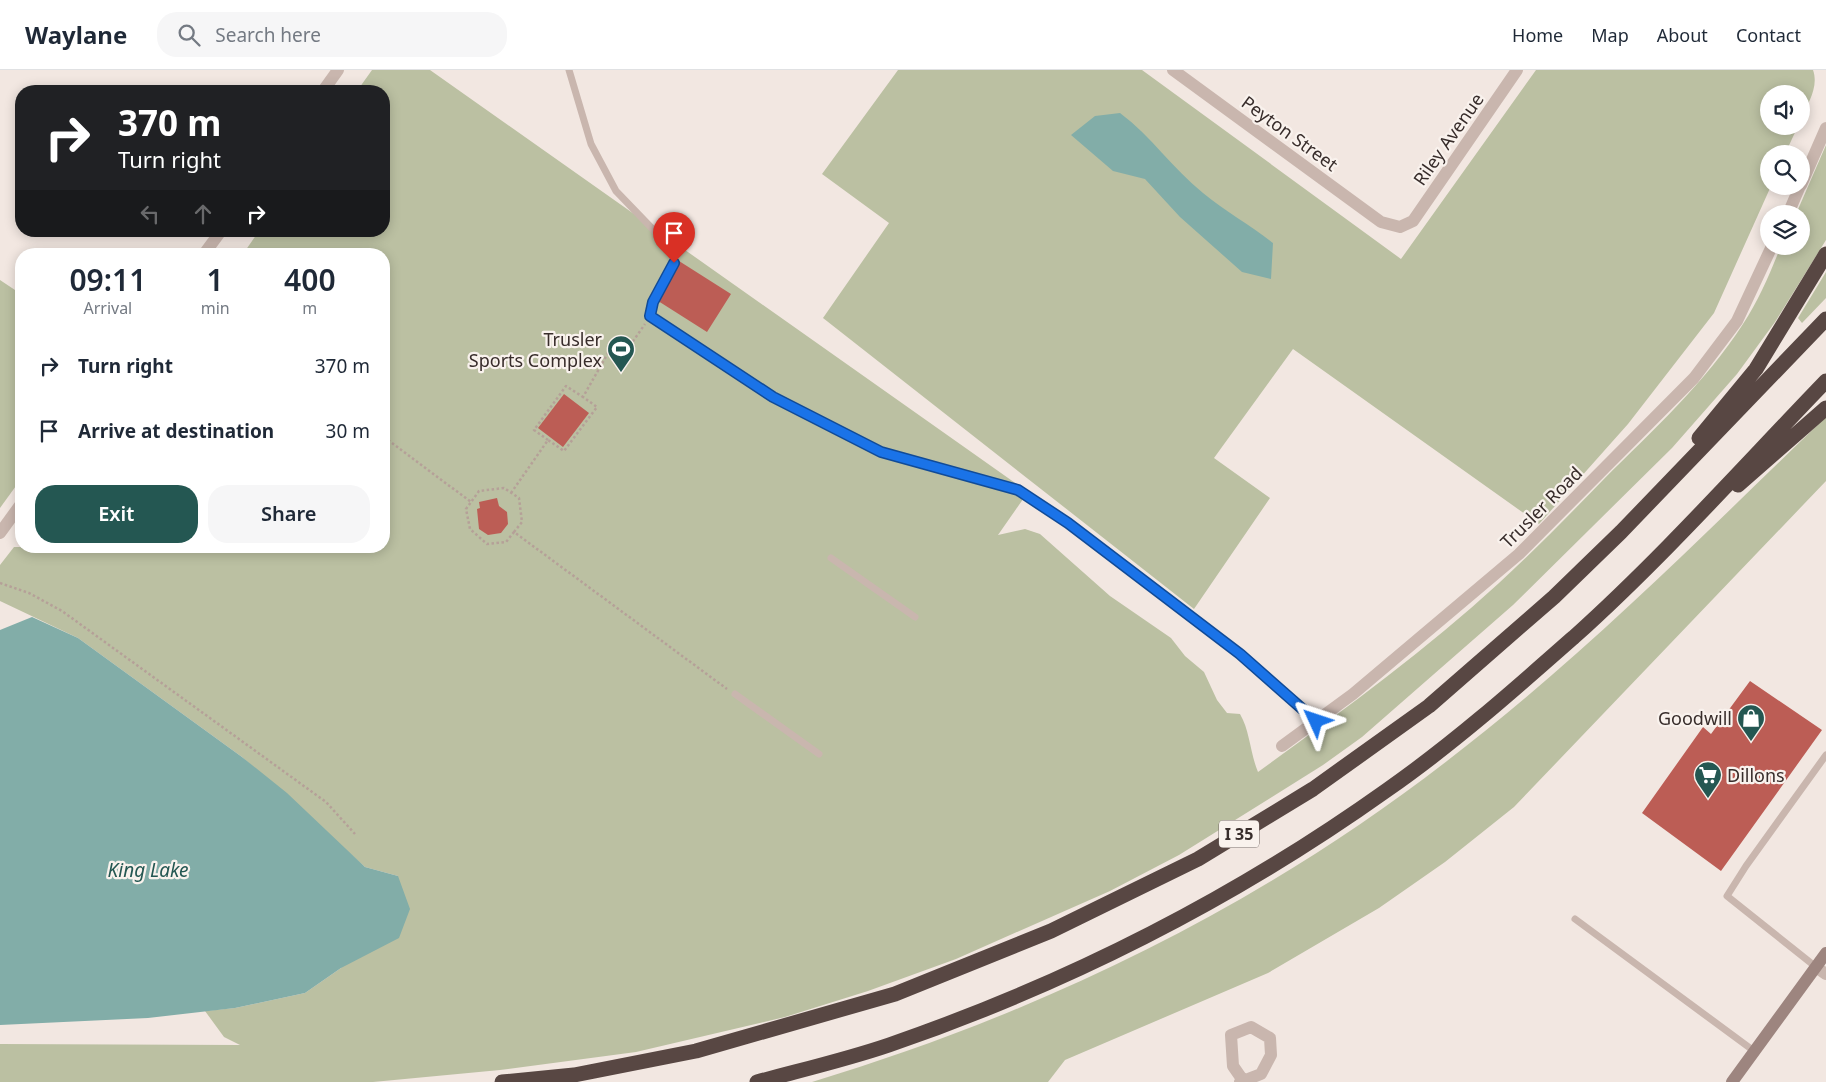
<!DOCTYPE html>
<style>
:root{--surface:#fff;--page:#f6f6f7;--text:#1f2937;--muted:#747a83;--line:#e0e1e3;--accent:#245752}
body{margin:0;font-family:"Noto Sans",sans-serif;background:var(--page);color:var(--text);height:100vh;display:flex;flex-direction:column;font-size:19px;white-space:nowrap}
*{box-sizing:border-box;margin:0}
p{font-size:16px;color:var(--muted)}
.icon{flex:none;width:28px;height:28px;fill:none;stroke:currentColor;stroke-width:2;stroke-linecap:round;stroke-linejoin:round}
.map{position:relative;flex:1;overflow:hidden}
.drawer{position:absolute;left:15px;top:178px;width:375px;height:305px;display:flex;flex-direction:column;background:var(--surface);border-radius:20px;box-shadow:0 2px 12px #0003}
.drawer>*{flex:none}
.banner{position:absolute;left:15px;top:15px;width:375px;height:152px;border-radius:20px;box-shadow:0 2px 12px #0003;background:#202124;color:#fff;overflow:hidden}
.fabs{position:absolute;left:1760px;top:15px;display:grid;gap:10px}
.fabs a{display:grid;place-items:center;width:50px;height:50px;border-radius:50%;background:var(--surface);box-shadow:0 2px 12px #0003;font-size:25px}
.pin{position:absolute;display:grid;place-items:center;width:42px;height:42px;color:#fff;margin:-51px -21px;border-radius:50% 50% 50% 0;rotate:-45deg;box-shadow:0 0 5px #0007}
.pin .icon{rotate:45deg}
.me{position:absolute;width:55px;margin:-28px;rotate:312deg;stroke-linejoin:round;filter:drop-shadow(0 0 4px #0008)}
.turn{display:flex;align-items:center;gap:18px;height:105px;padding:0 20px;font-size:22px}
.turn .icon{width:65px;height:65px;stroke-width:2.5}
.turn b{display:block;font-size:35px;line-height:42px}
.lanes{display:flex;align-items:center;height:48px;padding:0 20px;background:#0003;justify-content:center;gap:25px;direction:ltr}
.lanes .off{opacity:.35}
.eta{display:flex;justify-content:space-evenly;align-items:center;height:85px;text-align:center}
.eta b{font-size:30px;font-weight:600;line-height:35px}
.action{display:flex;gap:10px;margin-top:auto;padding:10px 20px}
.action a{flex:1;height:58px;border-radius:20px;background:var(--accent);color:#fff;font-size:20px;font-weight:600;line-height:58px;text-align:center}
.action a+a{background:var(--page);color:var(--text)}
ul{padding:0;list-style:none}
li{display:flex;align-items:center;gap:15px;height:65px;padding:0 20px}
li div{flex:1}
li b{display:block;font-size:19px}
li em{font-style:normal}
header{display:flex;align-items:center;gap:30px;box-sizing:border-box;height:70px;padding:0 25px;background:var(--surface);border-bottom:1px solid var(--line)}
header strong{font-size:24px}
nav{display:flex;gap:28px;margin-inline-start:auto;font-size:18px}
.search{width:350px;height:45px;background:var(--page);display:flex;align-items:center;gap:12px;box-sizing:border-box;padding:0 18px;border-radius:20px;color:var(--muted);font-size:19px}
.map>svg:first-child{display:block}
</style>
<header>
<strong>Waylane</strong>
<div class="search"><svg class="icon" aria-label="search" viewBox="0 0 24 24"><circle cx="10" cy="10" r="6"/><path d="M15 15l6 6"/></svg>Search here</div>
<nav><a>Home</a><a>Map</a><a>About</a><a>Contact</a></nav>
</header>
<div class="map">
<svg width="1826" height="1012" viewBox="0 0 1826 1012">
<rect width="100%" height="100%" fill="#f2e7e1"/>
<path fill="#bbc0a2" d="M372,0h58l598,422 -30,43 27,-6 15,5 70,62 61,42 14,18 19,16 13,28 10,13 13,1c10,17 10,39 18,58 83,-60 166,-120 241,-189 36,-33 71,-69 105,-104 49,-49 101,-96 139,-155 16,-24 27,-51 38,-78h20v-32h-5l30,-69v95l-51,82 -38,52 -65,74 -159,157 -151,132 -39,28 -144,90 -69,36 -154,68 -88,32 -83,26 -149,35 -136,18 -127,12h-373v-38l240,1 -16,-8 -19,-26 30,-3 70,-15 36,-25 57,-92 -33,-9 -123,-110 -164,-119 -78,-37v-36l14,-18 370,-1v-292h-141l16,-23h125v-140h-27z
M898,0h244l259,189 135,-189h277c6,17 -5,33 -12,48v-24h-32v32h29l-13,28h-16v32h2l-57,127 -86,111 -89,100 -246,-175 -79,109 56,40 -76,111 -371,-291 66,-95 -67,-49z
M1826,202v26l-24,25 -4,-5z
M0,210l21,14v185l-21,29z
M1826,347v64l-312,326 -69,55 -66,46 -111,65 -203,87 -17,22h-236c230,-70 444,-173 635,-321 136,-104 256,-226 379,-344z"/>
<path fill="#82ada8" d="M1120,43c31,23 53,56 83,80 22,18 47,32 70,50l-2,36 -29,-7 -62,-55 -35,-38 -32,-8 -42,-36 24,-19z
M32,547l46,21 164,119 45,36 78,74 33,9 12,33 -11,29 -58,30 -36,25 -70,15 -87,10 -148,7v-395z"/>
<path fill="#bc5d55" d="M679,191l52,33 -24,38 -52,-33z
M564,324l25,19 -26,34 -25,-19z
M497,428l2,8 8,6 1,12 -7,9 -13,2 -9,-6 -2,-20 3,-1 -1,-6z
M1750,611l72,49 -101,141 -79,-58 61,-86 8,7z"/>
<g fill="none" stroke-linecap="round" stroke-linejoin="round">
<path stroke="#b5a098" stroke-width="2.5" stroke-dasharray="2.5 2.5" stroke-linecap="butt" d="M384,367l87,65
M548,370l-14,-10 32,-44 17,11
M511,423l37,-53 16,11 33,-44 -14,-10 33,-58 13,8 16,-23
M514,462l8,-10 -3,-24 -15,-10 -25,3 -13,18 4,20 17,15 19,-2 8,-10 213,157
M0,513l29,10 33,18 264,191 29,32"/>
<path stroke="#c9b6ae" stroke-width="7" d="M569,0l22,74 25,47 54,56 4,16 -21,39 -2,14 122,81 108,55 136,37 51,34 172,131 76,67
M831,488l84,59
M735,624l84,60
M1575,849l179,132
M1816,897l-89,-71 19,-30 80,-111"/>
<path stroke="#c9b6ae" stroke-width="12" d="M1173,0l208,152 19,5 13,-6 104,-151
M323,21l15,-21
M1801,115l25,-57
M1788,144l12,-28
M204,184l17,-23
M0,463l21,-29
M1282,676l71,-52 166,-140 175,-176 43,-57 35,-75
M1816,897l10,7
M1240,1012l21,-8 10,-19 -1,-17 -19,-11 -20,8 2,31 9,13"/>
<path stroke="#9d857f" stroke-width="12" d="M1732,1012l94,-129"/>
<path stroke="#584743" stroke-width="15" d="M1699,368l57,-69 70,-115
M1738,415l88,-77
M502,1012l72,-7 122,-24 199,-57 156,-63 147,-72 115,-70 116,-83 125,-109 67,-65 205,-213
M757,1012c44,-12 88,-22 132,-37 177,-61 345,-146 498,-255 66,-46 127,-100 187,-153 89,-80 169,-170 252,-256"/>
</g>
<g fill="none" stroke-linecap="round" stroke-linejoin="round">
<g stroke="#114b97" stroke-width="12">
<path id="route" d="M674,193l-21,39 -3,14 123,81 108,55 137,38 50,33 172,131 76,67"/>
</g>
<use href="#route" stroke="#1a73e8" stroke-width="9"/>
</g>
<defs>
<g id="stadium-pin" transform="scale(1.4375)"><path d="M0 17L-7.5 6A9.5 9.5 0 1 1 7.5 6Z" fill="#245752" stroke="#f9f2ed"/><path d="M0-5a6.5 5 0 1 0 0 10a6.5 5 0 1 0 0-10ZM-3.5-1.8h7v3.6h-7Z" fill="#fff"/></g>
<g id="shop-pin" transform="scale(1.4375)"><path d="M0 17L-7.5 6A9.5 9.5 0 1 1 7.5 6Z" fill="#245752" stroke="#f9f2ed"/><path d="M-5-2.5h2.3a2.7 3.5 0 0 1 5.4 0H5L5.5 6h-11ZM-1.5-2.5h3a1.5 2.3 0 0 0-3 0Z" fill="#fff"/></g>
<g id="supermarket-pin" transform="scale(1.4375)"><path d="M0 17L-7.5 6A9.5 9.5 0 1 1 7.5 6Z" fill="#245752" stroke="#f9f2ed"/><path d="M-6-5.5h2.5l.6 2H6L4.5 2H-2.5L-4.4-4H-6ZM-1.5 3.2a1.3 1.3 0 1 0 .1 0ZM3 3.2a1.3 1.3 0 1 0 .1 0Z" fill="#fff"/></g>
</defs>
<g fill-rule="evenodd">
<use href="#stadium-pin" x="621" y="279"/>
<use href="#shop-pin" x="1751" y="648"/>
<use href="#supermarket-pin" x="1708" y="705"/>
</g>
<g text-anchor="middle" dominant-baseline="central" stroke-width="4.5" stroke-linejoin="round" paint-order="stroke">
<rect fill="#f9f2ed" stroke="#726865" stroke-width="1" x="1219" y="750.5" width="40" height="27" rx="4"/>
<g font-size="16" font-weight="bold" fill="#382d2b">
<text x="1239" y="764">I 35</text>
</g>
<g font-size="18" fill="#382d2b" stroke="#f9f2ed">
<text transform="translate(1290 63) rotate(36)">Peyton Street</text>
<text transform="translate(1448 69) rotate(-55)">Riley Avenue</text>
<text transform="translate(1541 437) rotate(-45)">Trusler Road</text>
</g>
<g font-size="18" fill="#382d2b" stroke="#f9f2ed" text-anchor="end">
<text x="602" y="269">Trusler<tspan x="602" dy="21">Sports Complex</tspan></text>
<text x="1732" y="648">Goodwill</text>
<text x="1727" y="705" text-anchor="start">Dillons</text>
</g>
<g font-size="19" font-style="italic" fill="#245752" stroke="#f9f2ed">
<text x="148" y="800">King Lake</text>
</g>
</g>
</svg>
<div class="fabs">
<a><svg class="icon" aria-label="sound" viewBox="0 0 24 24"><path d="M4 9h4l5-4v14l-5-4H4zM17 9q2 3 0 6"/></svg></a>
<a><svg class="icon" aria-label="search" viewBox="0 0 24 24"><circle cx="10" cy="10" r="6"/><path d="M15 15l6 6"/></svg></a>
<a><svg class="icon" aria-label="layers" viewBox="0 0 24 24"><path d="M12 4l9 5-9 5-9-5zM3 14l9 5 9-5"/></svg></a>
</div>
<div class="pin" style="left:674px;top:193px;background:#d93025"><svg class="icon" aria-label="arrive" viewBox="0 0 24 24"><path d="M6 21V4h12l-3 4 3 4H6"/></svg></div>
<svg class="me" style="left:1316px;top:651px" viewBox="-20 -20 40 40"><path d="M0-17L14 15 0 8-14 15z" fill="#1a73e8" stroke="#fff" stroke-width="4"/></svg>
<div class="banner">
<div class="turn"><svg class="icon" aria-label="right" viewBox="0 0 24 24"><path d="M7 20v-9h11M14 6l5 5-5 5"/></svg><div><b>370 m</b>Turn right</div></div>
<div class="lanes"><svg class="icon off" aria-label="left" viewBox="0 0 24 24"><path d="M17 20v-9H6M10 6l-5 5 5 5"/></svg><svg class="icon off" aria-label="ahead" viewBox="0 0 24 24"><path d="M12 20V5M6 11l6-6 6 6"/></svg><svg class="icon" aria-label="right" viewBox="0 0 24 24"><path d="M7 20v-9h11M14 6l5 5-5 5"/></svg></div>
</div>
<section class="drawer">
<div class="eta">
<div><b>09:11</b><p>Arrival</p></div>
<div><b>1</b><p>min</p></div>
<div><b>400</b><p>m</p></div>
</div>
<ul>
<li><svg class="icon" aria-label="right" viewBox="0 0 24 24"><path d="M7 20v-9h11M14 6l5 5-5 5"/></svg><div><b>Turn right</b></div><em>370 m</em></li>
<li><svg class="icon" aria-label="arrive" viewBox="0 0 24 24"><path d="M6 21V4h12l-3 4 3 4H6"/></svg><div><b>Arrive at destination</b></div><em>30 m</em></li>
</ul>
<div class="action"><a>Exit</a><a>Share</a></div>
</section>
</div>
